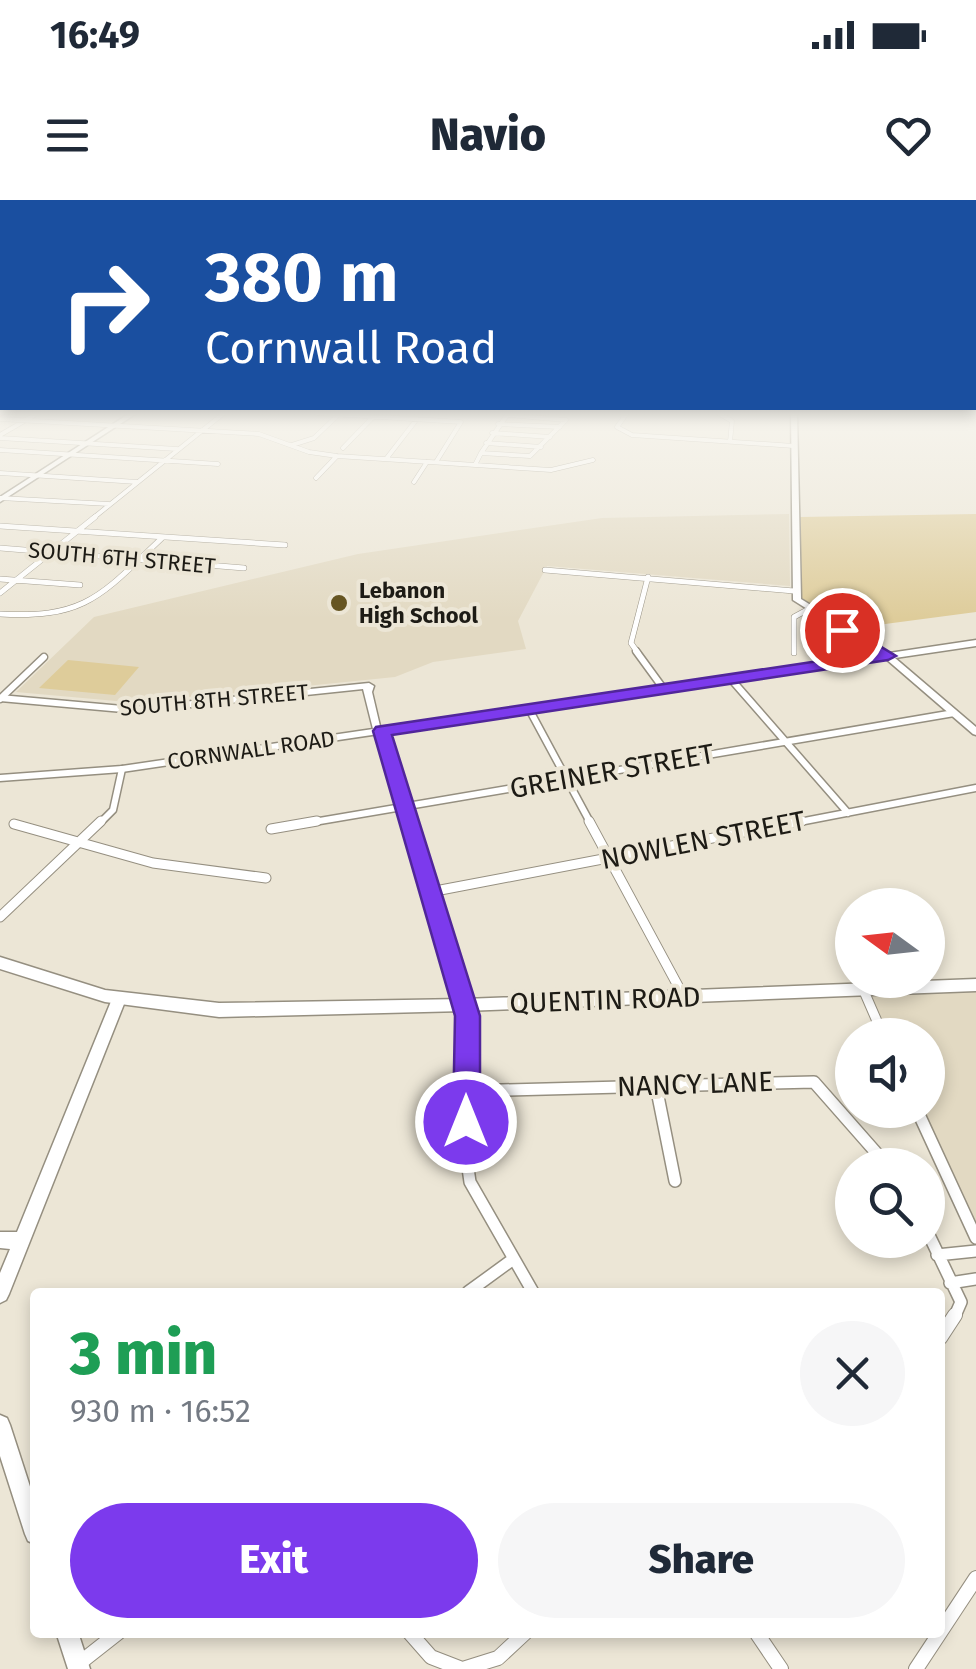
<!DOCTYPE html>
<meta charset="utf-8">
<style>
:root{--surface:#fff;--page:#f6f6f7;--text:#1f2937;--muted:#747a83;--accent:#7c3aed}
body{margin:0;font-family:"Fira Sans",sans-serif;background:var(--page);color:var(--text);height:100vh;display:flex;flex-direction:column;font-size:38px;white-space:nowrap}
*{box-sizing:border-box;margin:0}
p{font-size:32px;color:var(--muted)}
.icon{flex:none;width:55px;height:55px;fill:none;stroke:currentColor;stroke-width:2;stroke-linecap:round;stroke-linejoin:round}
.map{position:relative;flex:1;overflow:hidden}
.details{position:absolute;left:30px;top:1088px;width:915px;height:350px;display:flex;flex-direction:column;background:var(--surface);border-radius:10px;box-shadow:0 5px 15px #0003}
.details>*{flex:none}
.top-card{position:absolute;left:0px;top:0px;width:978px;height:210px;box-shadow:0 5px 15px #0003;background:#1a4fa0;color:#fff;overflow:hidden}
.needle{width:65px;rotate:285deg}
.tools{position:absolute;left:835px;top:688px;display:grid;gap:20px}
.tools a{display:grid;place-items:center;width:110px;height:110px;border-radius:50%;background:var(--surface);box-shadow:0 5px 15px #0003;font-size:50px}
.pin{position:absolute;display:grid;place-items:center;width:85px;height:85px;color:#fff;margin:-42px;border:5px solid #fff;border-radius:50%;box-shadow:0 2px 10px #0007}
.me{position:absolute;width:110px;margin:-55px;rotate:0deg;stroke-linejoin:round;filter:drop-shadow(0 0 8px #0008)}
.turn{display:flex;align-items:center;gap:35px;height:210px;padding:0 40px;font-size:45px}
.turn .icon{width:130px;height:130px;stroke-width:2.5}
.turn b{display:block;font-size:70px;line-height:85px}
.round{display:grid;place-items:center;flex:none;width:105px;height:105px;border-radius:52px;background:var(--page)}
.summary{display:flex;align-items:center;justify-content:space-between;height:170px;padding:0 40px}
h1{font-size:60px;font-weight:800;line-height:75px;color:#1e9e55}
.action{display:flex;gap:20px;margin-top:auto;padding:20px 40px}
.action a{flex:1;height:115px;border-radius:60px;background:var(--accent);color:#fff;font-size:40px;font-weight:800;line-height:115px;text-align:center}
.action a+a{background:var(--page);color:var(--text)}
.status{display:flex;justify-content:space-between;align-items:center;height:70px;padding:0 50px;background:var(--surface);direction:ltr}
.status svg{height:28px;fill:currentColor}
header{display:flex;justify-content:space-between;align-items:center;height:130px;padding:0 40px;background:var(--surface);font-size:45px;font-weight:800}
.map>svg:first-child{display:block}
</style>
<div class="status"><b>16:49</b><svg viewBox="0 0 49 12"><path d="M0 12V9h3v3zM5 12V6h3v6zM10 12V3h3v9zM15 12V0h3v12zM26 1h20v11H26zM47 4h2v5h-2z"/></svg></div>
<header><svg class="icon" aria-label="menu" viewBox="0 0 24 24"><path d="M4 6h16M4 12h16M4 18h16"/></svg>Navio<svg class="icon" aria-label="heart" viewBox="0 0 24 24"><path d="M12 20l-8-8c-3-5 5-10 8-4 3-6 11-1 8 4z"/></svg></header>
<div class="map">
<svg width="976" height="1469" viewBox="0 0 976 1469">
<rect width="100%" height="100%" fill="#ece6d6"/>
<path fill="#e2d9c2" d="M789,314l1,72 -243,-20 -29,55 8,28 -93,13 -38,15 -159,16 -109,9 -111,-10 78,-75 264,-63 244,-36z
M976,785v253l-59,-128h11v-75h-44l-21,-45z"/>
<path fill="#decc9a" d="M976,314v98l-106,14c-19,-16 -47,-11 -68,-28l-2,-81z
M68,460l71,7 -24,28 -76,-7z"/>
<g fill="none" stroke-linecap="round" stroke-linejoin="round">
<path stroke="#bea150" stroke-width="2.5" d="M0,216l6,-3"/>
<g stroke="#958f80" stroke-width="5">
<path id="street-far5" d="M317,213l144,9 -25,40
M627,213l-10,14 15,8 162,11
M718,213l14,8 -2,21
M507,215l59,5 -36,36 -49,-3z
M0,219l259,15 50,18 28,4 214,14 42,-10
M498,224l62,3
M492,233l58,4
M0,235l38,-22
M0,238l177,11
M486,243l55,4
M292,245l22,-7 24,-23
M343,248l31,-32
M0,250l218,14
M386,259l31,-40
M475,265l6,-12
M0,273l137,9
M316,278l21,-22
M414,282l13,-20
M0,298l109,6
M92,319l132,-106"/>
</g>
<g stroke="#958f80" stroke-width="6">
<path id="street-far4" d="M0,326l285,19
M0,348l244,20
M545,370l249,21
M0,379l80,6
M0,393l95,-76
M0,414c87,5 102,-20 162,-76
M638,453l-7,-10 17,-66
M794,453v-36l13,-7"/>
</g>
<g stroke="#958f80" stroke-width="9">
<path id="street-far3" d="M636,451l27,37
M730,478l118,135
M0,499l44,-42
M529,509l62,115
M382,531l28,93
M99,624l14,-14 9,-41
M302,624l652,-111
M789,624l187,-36"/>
</g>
<g stroke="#958f80" stroke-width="11">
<path id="street-far2" d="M409,621l58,196v24
M589,621l95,176
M14,624l139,39 113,15
M271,629l46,-8
M430,692l372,-71
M0,717l101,-96
M863,789l20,46"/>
</g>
<g stroke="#958f80" stroke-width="14">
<path id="street-far1" d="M467,838l-1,116 4,28 63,110
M656,886l19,95
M466,891l348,-9 73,83
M917,910l59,128
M928,1033l33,69 -7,16
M937,1055l39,-4
M950,1083l26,-4
M468,1092l44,-32"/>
</g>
<g stroke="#958f80" stroke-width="16">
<path id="street" d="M940,1138l15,-23
M409,1432l22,25 31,12
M756,1432l25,37
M77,1465l42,-33
M463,1469l35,-11 28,-26
M916,1469l60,-91"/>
</g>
<g stroke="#958f80" stroke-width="3">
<path id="secondary" d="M130,213h7l-137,89v-5z
M791,213h6l4,186 88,54 87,-13v6l-81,12 81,69v8l-3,-1 -87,-75 -764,113 -122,9v-6l122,-9 251,-37 -10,-40 -229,24 -134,-12v-6l134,12 235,-24 5,3 -2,6 8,34 3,2 497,-73 -87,-55z
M119,794l5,1 2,4 -117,295 -3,6 -6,3v-30l10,-24 -10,-1v-16h17l95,-233 2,-4z
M0,1215l7,3 3,7 25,77v42l-7,-3 -3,-7 -25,-78z
M56,1432h22l12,37h-22z"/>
</g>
<g stroke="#958f80" stroke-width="3">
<path id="highway" d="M0,757l105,33 114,13 245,-4 512,-20v12l-512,20 -245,6 -114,-15 -105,-33z"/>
</g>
<use href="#street-far5" stroke="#fff" stroke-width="4"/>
<use href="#street-far4" stroke="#fff" stroke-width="5"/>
<use href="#street-far3" stroke="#fff" stroke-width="6"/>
<use href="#street-far2" stroke="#fff" stroke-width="9"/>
<use href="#street-far1" stroke="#fff" stroke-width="11"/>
<use href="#street" stroke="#fff" stroke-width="14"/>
<use href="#secondary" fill="#fff" fill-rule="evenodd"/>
<use href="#highway" fill="#fff" fill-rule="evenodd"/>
</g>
<linearGradient id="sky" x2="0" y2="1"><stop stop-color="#97acab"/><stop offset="0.51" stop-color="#f6f4ed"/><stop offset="1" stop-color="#f6f4ed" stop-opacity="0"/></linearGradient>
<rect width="976" height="419" fill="url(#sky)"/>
<path fill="#7c3aed" stroke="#51269a" stroke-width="2.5" d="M836,426h11l49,30 -8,4 -496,75 88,281v106l-4,9 -10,4 -9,-4 -4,-9 2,-106 -82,-285 3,-4 496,-74 -36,-20z"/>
<circle fill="#652" stroke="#ece6d6" stroke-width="4" cx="339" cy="403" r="10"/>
<g text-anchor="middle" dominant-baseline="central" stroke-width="8" stroke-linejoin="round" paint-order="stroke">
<g font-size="22" fill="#1d1b15" stroke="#ece6d6">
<text transform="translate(122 358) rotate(5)">SOUTH 6TH STREET</text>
<text transform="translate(214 500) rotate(-5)">SOUTH 8TH STREET</text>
<text transform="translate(251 550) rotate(-8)">CORNWALL ROAD</text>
</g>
<g font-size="22" font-weight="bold" fill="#1d1b15" stroke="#ece6d6" text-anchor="start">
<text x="359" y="390">Lebanon<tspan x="359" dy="25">High School</tspan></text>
</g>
<g font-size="28" fill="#1d1b15" stroke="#ece6d6">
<text transform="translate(612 571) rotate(-10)">GREINER STREET</text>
<text transform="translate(703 640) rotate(-11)">NOWLEN STREET</text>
<text transform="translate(605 800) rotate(-2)">QUENTIN ROAD</text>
<text transform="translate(695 884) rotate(-2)">NANCY LANE</text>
</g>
</g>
</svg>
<div class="tools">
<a><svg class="needle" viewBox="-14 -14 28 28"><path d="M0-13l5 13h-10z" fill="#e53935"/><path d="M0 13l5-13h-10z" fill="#747a83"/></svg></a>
<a><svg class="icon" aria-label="sound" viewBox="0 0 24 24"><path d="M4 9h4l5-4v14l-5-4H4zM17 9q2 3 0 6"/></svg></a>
<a><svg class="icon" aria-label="search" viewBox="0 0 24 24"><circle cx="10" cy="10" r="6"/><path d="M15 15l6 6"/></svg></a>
</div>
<div class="pin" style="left:842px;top:430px;background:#d93025"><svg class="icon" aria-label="arrive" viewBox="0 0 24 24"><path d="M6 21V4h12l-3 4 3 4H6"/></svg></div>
<svg class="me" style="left:466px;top:922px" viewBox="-20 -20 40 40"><circle r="17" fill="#7c3aed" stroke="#fff" stroke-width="3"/><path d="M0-11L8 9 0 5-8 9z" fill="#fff"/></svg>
<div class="top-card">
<div class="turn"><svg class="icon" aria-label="right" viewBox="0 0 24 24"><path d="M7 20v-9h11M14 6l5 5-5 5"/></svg><div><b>380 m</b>Cornwall Road</div></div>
</div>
<section class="details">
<div class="summary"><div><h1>3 min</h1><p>930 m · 16:52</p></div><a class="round"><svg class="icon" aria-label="close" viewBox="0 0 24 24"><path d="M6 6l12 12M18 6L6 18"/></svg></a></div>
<div class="action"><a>Exit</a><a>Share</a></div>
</section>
</div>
